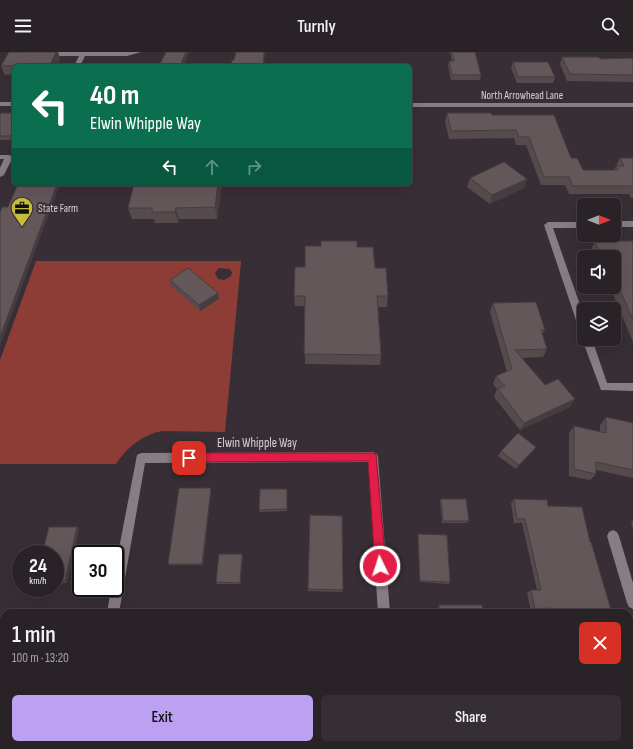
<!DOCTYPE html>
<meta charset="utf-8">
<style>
:root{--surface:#292328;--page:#352f34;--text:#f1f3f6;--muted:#a5a4a8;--line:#454045;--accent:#bca0f2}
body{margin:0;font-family:"Sofia Sans Condensed",sans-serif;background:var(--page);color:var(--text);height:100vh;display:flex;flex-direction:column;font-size:15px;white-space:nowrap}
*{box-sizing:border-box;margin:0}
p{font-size:13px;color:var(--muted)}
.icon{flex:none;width:22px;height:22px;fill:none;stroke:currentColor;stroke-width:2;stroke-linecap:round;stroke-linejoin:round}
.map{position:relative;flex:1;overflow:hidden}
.details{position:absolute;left:0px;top:557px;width:633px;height:140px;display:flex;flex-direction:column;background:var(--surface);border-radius:12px 12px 0 0;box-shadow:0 4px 16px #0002,0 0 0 1px var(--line)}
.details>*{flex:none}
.hud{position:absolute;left:12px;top:12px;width:400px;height:122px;border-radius:6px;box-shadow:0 4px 16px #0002,0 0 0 1px var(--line);background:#0b6e4f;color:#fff;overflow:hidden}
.needle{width:26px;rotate:90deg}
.controls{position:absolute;left:577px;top:146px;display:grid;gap:8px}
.controls a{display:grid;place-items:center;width:44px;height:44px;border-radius:6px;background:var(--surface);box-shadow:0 4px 16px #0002,0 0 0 1px var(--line);font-size:20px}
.speed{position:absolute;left:12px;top:493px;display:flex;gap:8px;font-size:20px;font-weight:700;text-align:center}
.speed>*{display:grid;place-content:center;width:52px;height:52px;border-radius:50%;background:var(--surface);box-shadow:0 4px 16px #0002,0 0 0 1px var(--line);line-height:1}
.speed small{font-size:10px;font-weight:400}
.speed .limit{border:2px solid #111;border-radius:6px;background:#fff;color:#111}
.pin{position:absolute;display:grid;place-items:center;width:34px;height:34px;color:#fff;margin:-17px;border-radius:8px;box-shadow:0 2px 6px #0006}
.me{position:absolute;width:44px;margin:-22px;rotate:356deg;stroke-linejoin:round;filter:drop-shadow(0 0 3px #0008)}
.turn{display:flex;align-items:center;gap:14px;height:84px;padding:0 12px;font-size:18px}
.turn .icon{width:52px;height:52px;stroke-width:2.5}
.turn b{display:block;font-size:28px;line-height:34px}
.lanes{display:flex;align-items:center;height:38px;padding:0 12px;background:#0003;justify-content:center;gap:20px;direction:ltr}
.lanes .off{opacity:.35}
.round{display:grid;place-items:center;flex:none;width:42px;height:42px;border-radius:6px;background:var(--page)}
.head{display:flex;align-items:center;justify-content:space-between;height:68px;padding:0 12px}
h1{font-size:24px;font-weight:600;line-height:30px}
.cta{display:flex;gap:8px;margin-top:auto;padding:8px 12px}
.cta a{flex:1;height:46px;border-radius:6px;background:var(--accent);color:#111;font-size:16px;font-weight:600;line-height:46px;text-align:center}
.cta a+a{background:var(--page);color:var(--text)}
header{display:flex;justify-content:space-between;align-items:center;height:52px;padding:0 12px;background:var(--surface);font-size:18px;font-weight:600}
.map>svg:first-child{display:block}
</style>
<header><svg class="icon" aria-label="menu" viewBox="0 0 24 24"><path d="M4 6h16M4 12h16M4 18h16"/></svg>Turnly<svg class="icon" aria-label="search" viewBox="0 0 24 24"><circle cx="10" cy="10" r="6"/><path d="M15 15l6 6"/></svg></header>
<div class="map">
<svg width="633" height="697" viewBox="0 0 633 697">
<rect width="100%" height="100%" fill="#372f35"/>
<path fill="#8e3d36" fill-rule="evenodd" d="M36,209h205l-16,171 -63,-1c-20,4 -35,16 -46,33h-116v-104zM219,216l10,1 3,3 -1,4 -7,4 -6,-1 -3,-6z"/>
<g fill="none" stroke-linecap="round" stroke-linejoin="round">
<path fill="#877d84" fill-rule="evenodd" d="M32,0h109l-14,4h-42l-5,10h-6l5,-10h-33z
M0,50h14v4h-14z
M410,51h223v4h-223z
M0,103h9l4,2 -9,18 -4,2v-9l4,-9h-4z
M614,169h19v6h-19z
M548,170h36v6h-31l31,88v17l-5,-4 -35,-104z
M584,284v3h8l15,44h26v8l-32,-1 -19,-51z
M373,400l4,2 1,3 12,156h-12l-10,-151 -223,1 -26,150h-12l4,-25h4v-19l22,-114 4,-2z
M613,478l4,2 2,4 14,47v26l-4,-2 -2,-4 -20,-67 2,-4z
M83,693h14l-1,4h-14z
M386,693h14v4h-14z"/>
</g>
<path fill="#554b4d" d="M9,0h49l2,7 -3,7h-43v8l-9,1 -4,-9z
M450,0h25l6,23 -1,5h-29l-3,-15 1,-4h3z
M562,5l38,2 33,-1v24l-66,-1 -7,-17z
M513,10l42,15 -2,6h-36l-6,-15z
M0,61h14v27h-14z
M447,61l45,2 79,43 12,12h31l6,-12h13v40h-2l-2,-4h-60l-4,-9h-24l-15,-40h-10l-2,-7 -65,1 -4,-17z
M470,126l57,1 -3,9 -34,16 -23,-17z
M222,132l-5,35h-38l-1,4h-23l-1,-4h-22l-4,-11z
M595,189h38v101l-23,-55h4v-30h-21l-2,-7z
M357,195l18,21 13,28 -1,11h-9l3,48 -1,10 -75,-1v-58h-10l-1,-10 11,-29z
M170,228l49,19 -19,12 -29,-25z
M493,251l52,27 -3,4 5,15 -4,8 -22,1 24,27 25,22 -50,23 -26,-33 3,-8 -4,-5 3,-8 11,-4 -17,-60z
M606,365l27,6v55l-37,-8v4l-6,6 -21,-4v-43l5,-7 26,6v-7z
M536,395l-3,4 -17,18 -18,-13 3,-5z
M287,437v22l-27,1 -1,-2z
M211,438l-8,75h-34l-1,-1z
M441,447l28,22 -2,2h-25l-2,-22z
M514,447l34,7 42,36 22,71h-67v-2l-14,1 -4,-19 4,-3h6l-15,-67h-8l-3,-20z
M310,463l33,75 -1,2 -34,-1z
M633,468v9l-2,-7z
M77,475l2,2 -12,54h-12v-29z
M418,482l32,48 -1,2 -29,-2 -2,-46z
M243,504l-3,28h-23l-1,-2z
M439,553l44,8h-44l-1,-7z
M629,630l4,14v32h-3l3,21h-70v-4h66z"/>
<path fill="#453d3f" d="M56,0h2l2,7 -3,7h-7z
M186,0h3l-5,14h-4z
M264,0h1l-1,14h-1z
M527,127l-3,9 -34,16 2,-9z
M57,132h3l-60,162v-9z
M218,132h4l-5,35 -2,-12z
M176,156l3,11 -1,4 -3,-11z
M218,241l1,6 -19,12 -1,-6z
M575,347l-5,8 -50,23 4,-7z
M536,395l-3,4 -17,18 3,-4z
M211,436v2l-8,75 -1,-1z
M77,475l2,2 -12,54 -2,-2z
M242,502l1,2 -3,28v-1z"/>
<path fill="#63575a" stroke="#453d3f" d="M9,0h47l-6,13 -49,1z
M166,0h20l-6,14h-21z
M236,0h28l-1,14h-32l1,-6h2z
M452,0h23l6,23h-29l-3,-14h5z
M562,5h37l1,2 33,-1v17l-63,-1z
M513,10h35l7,15h-37z
M0,61h14v23h-14z
M447,61h44l1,2h62l17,43h6l6,12h35l-2,-4h8l-4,-8h13v28h-60l-4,-9h-25l-15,-40h-10l-3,-7 -65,1z
M504,110l23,17 -35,16 -22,-17z
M18,132h39l-57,153v-124l2,-6h6z
M134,132h84l-3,23 -39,1 -1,4h-23v-4h-24z
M321,189h36v6h16l2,21h11l2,28h-11l4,59 -77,-1 1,-58h-11l1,-29h10v-21h16z
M595,189h38v79l-18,-42h-1v-21h-13z
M188,216l30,25 -19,12 -29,-25z
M536,250l9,28h-4l6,19 -32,1 30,35 13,-6 17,20 -51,24 -26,-34 7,-3 -9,-10 16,-7 -19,-66z
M606,365l27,6v47l-37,-8v12l-22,-5v-43l32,7z
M518,381l18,14 -17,18 -18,-14z
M179,436h32l-9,76h-34z
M260,437h27v20l-28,1z
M441,447h25l3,22h-26z
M514,447l33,1 1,6 34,1 8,35h1l21,71h-62l-1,-5 -14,1 -4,-19h10l-16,-71h-8z
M310,463l32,1 1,74 -35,-1z
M49,475h28l-12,54h-10v-27h-13z
M418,482l29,1 3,47 -30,-1z
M219,502h23l-2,29 -24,-1z
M439,553h43l1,8h-43z
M195,558l-1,3h-32l1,-2z
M4,602v39h-4v-24z
M629,630h1l3,14v31h-3l3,13v9h-65l-1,-4h62z
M4,646v27h-4v-11z"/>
<path fill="#e11d48" stroke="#92132f" d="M189,401h184l3,1 10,112 -2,4 -4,2 -3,-2 -2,-4 -7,-105 -179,1 -4,-1 -1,-3 1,-3z"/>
<defs>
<g id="office-pin" transform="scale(1.15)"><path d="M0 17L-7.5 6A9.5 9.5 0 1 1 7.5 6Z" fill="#c6bc3c" stroke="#372f35"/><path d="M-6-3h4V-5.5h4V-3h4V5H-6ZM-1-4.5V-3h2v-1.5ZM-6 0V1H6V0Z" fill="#111"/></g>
</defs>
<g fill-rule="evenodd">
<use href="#office-pin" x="22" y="156"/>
</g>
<g text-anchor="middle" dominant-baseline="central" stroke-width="4" stroke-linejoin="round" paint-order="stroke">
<g font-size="11" fill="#d6d0d4" stroke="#372f35">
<text x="522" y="43">North Arrowhead Lane</text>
</g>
<g font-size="11" fill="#d6d0d4" stroke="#372f35" text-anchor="start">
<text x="38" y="156">State Farm</text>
</g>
<g font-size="13" fill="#d6d0d4" stroke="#372f35">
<text x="257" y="391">Elwin Whipple Way</text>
</g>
</g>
</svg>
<div class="controls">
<a><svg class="needle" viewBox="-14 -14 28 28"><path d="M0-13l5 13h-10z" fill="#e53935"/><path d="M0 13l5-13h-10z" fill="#a5a4a8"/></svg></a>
<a><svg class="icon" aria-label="sound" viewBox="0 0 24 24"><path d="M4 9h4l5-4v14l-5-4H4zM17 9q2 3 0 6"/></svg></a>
<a><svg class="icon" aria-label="layers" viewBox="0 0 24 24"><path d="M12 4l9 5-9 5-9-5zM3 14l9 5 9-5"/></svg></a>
</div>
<div class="speed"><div>24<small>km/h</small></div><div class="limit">30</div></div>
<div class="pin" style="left:189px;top:406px;background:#d93025"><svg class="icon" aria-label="arrive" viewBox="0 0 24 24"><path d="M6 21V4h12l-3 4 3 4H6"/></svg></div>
<svg class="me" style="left:380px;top:514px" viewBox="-20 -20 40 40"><circle r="17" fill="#e11d48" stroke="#fff" stroke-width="3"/><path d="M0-11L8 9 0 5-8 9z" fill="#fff"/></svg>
<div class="hud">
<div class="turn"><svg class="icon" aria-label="left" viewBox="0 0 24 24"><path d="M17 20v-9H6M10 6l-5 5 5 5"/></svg><div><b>40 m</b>Elwin Whipple Way</div></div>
<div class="lanes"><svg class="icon" aria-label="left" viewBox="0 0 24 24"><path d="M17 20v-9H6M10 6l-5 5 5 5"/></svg><svg class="icon off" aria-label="ahead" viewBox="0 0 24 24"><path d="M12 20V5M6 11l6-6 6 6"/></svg><svg class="icon off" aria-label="right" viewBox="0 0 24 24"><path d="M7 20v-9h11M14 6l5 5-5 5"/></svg></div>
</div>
<section class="details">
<div class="head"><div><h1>1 min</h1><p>100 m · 13:20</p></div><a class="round" style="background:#d93025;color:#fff"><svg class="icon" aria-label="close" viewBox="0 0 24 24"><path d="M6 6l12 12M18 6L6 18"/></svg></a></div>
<div class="cta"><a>Exit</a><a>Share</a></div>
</section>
</div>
